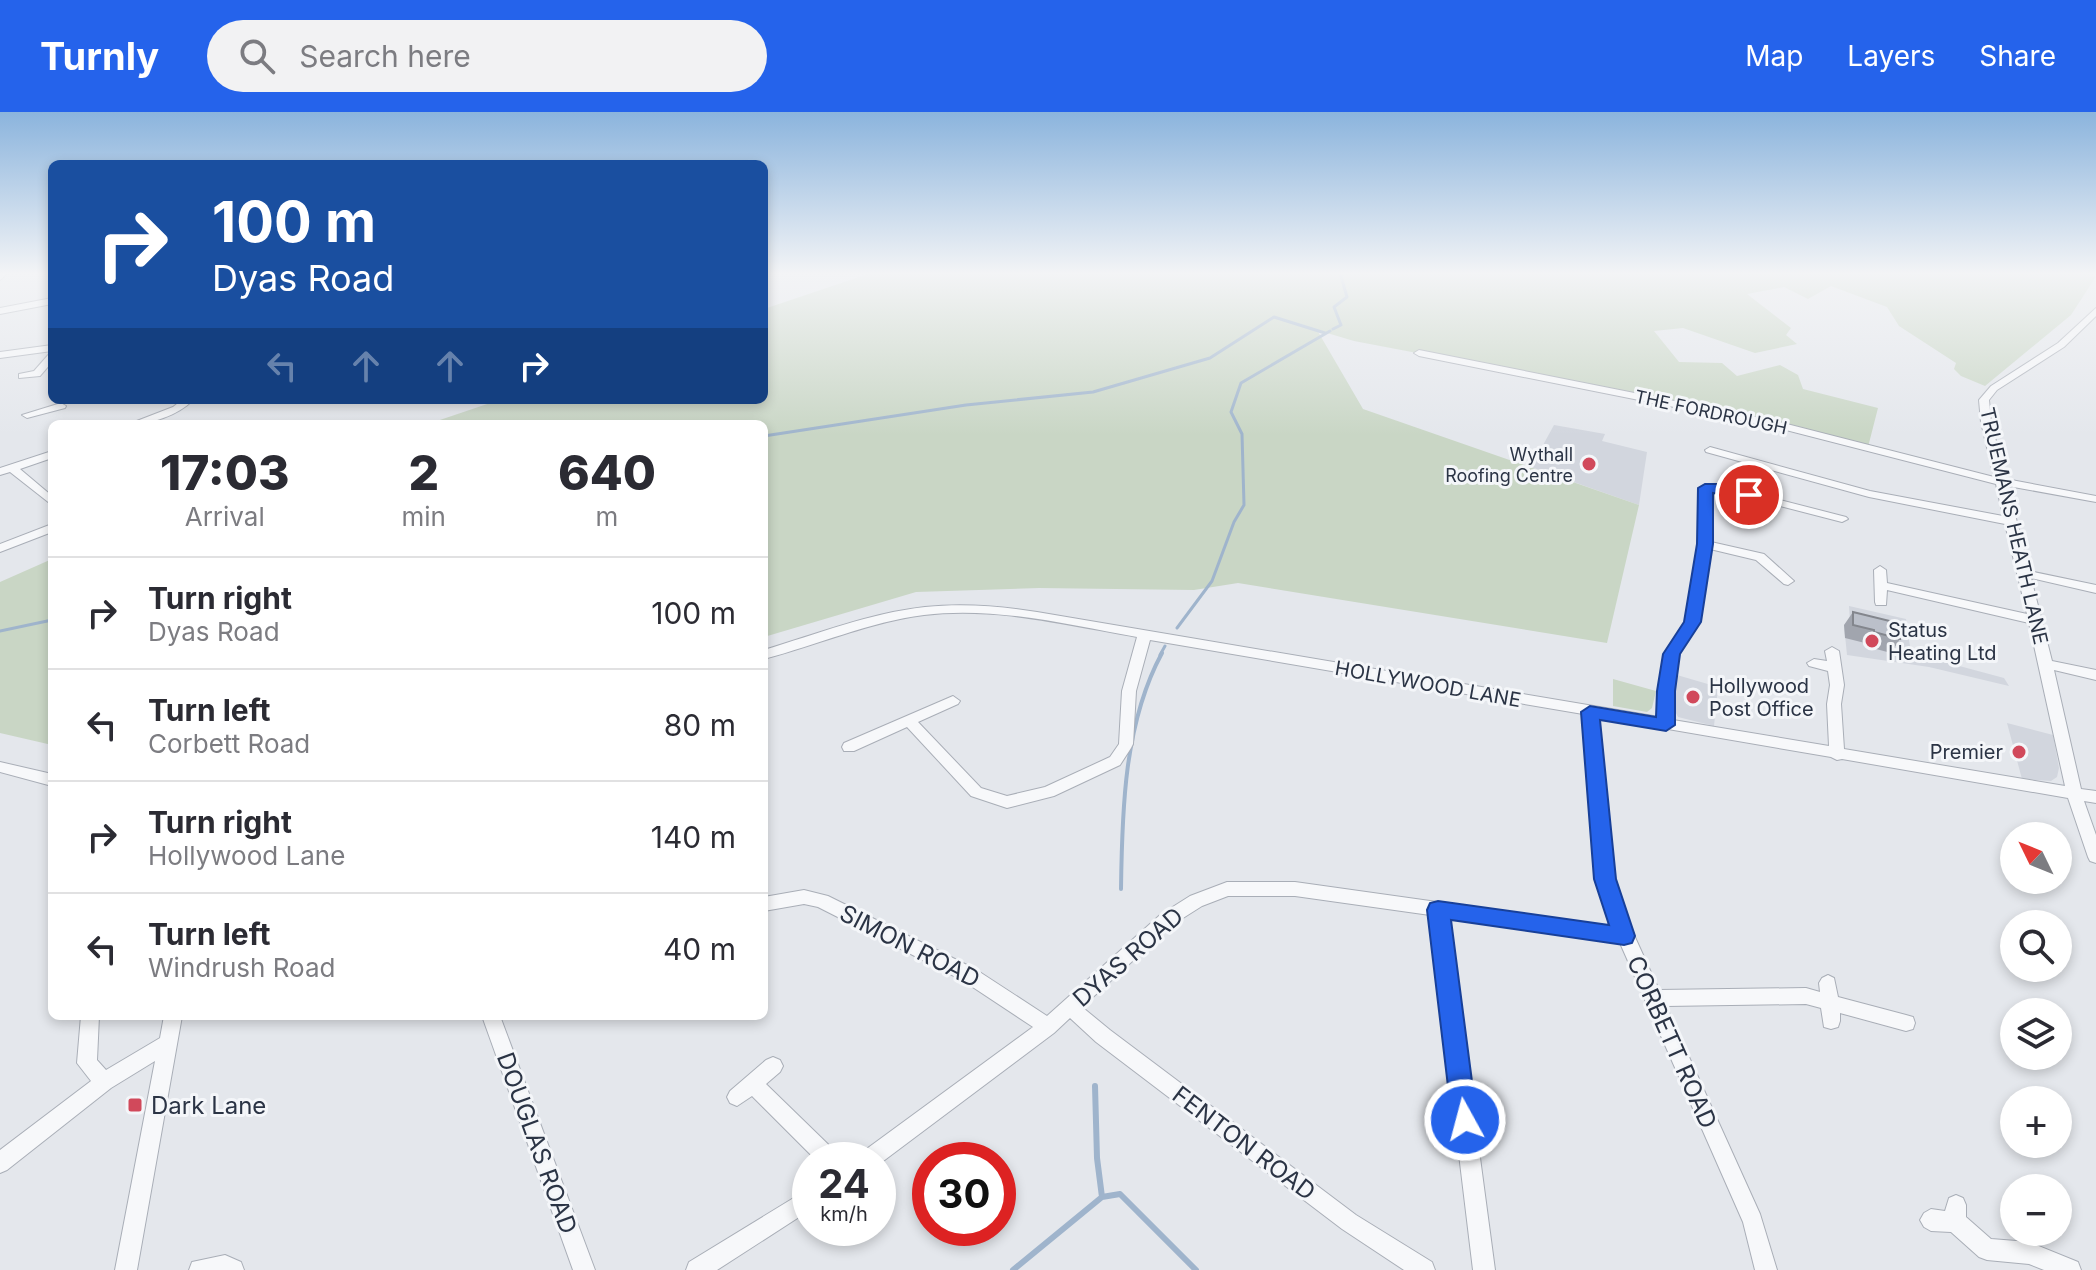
<!DOCTYPE html>
<meta charset="utf-8">
<style>
:root{--surface:#fff;--page:#f2f2f3;--text:#2b2b33;--muted:#7c7c81;--line:#e1e1e2;--accent:#2563eb}
body{margin:0;font-family:Inter,sans-serif;background:var(--page);color:var(--text);height:100vh;display:flex;flex-direction:column;font-size:30px;white-space:nowrap}
*{box-sizing:border-box;margin:0}
p{font-size:26px;color:var(--muted)}
.icon{flex:none;width:44px;height:44px;fill:none;stroke:currentColor;stroke-width:2;stroke-linecap:round;stroke-linejoin:round}
.map{position:relative;flex:1;overflow:hidden}
.sheet{position:absolute;left:48px;top:308px;width:720px;height:600px;display:flex;flex-direction:column;background:var(--surface);border-radius:12px;box-shadow:0 4px 12px #0003}
.sheet>*{flex:none}
.hud{position:absolute;left:48px;top:48px;width:720px;height:244px;border-radius:12px;box-shadow:0 4px 12px #0003;background:#1a4fa0;color:#fff;overflow:hidden}
.needle{width:52px;rotate:313deg}
.buttons{position:absolute;left:2000px;top:710px;display:grid;gap:16px}
.buttons a{display:grid;place-items:center;width:72px;height:72px;border-radius:50%;background:var(--surface);box-shadow:0 4px 12px #0003;font-size:40px}
.speed{position:absolute;left:792px;top:1030px;display:flex;gap:16px;font-size:40px;font-weight:700;text-align:center}
.speed>*{display:grid;place-content:center;width:104px;height:104px;border-radius:50%;background:var(--surface);box-shadow:0 4px 12px #0003;line-height:1}
.speed small{font-size:20px;font-weight:400}
.speed .limit{border:12px solid #d22;background:#fff;color:#111}
.pin{position:absolute;display:grid;place-items:center;width:68px;height:68px;color:#fff;margin:-34px;border:4px solid #fff;border-radius:50%;box-shadow:0 2px 8px #0007}
.me{position:absolute;width:88px;margin:-44px;rotate:353deg;stroke-linejoin:round;filter:drop-shadow(0 0 6px #0008)}
.turn{display:flex;align-items:center;gap:28px;height:168px;padding:0 32px;font-size:36px}
.turn .icon{width:104px;height:104px;stroke-width:2.5}
.turn b{display:block;font-size:56px;line-height:68px}
.lanes{display:flex;align-items:center;height:76px;padding:0 32px;background:#0003;justify-content:center;gap:40px;direction:ltr}
.lanes .off{opacity:.35}
.eta{display:flex;justify-content:space-evenly;align-items:center;height:136px;text-align:center}
.eta b{font-size:48px;font-weight:800;line-height:56px}
ul{padding:0;list-style:none}
li{display:flex;align-items:center;gap:24px;height:112px;padding:0 32px;border-top:2px solid var(--line)}
li div{flex:1}
li b{display:block;font-size:30px}
li em{font-style:normal}
header{display:flex;align-items:center;gap:48px;box-sizing:border-box;height:112px;padding:0 40px;background:var(--accent);color:#fff}
header strong{font-size:38px}
nav{display:flex;gap:44px;margin-inline-start:auto;font-size:28px}
.search{width:560px;height:72px;background:var(--page);display:flex;align-items:center;gap:20px;box-sizing:border-box;padding:0 28px;border-radius:44px;color:var(--muted);font-size:30px}
.map>svg:first-child{display:block}
</style>
<header>
<strong>Turnly</strong>
<div class="search"><svg class="icon" aria-label="search" viewBox="0 0 24 24"><circle cx="10" cy="10" r="6"/><path d="M15 15l6 6"/></svg>Search here</div>
<nav><a>Map</a><a>Layers</a><a>Share</a></nav>
</header>
<div class="map">
<svg width="2096" height="1158" viewBox="0 0 2096 1158">
<rect width="100%" height="100%" fill="#e4e7ec"/>
<path fill="#d2d6de" d="M1554,313l51,9 -3,7 45,11 -8,53 -108,-38z
M1849,494l57,13 5,34 93,25 5,8 -80,-19 -82,-12 -3,-30 6,-3z
M1677,563l41,12 -4,39 -36,-9 -5,-10z
M2007,611l46,12 6,33 -2,9 -6,4 -29,-2z"/>
<path fill="#c9d6c5" d="M871,161h1220l4,5 -24,37 -86,71 -24,-10 -7,-7 2,-6 -57,-37 -12,-19 -56,-21 -23,13 -24,-12 -37,7 44,34 -5,7 11,9 -42,9 -72,-25 -29,3 25,31 43,1 15,13 43,-11 18,10 5,14 75,19 -10,39 -87,-25 -427,-81 -37,-11 46,79 276,96 -32,138 -369,-60 -44,7 -155,-2 -123,4 -152,45v-213h-336l71,-24h265v-91z
M52,447v186l-52,-12v-151z
M1613,567l43,12 -4,17 -5,4 -34,-6z"/>
<g fill="none" stroke-linecap="round" stroke-linejoin="round">
<path stroke="#9fb4cc" stroke-width="3" d="M1333,217l8,-4 -7,-18 13,-10 -7,-24
M764,324l202,-31 127,-13 117,-34 64,-41 51,16
M1177,516l35,-47 22,-59 10,-17 -2,-71 -11,-22 10,-29 89,-52
M0,519l52,-11
M1160,543l5,-9"/>
<path stroke="#9fb4cc" stroke-width="4" d="M1121,777c1,-78 3,-166 41,-236"/>
<path stroke="#9fb4cc" stroke-width="6" d="M1102,1085l18,-3 76,76
M1013,1158l89,-73 -5,-39 -2,-72"/>
<g stroke="#a9aeb7" stroke-width="2">
<path id="minor" d="M0,161h8l-8,7z
M52,186v6l-52,10v-6z
M2096,196v8l-32,31 -67,43 -8,10 2,22 15,57 90,17v6l-88,-16 21,85 67,14v8l-65,-15 21,83 44,9v10l-42,-10 27,119 15,2v12l-12,-2 12,34v28l-6,-2 -2,-4 -20,-59 -226,-39 -5,1 -6,-3 -233,-40 15,162 6,23 40,88 147,-2 14,4 -1,-9 3,-5 6,-3 6,3 4,19 68,18 7,2 2,6 -2,6 -7,2 -66,-18v8l-2,6 -7,2 -7,-2 -3,-19 -15,-4 -140,2 94,208 17,56h-22l-12,-48 -123,-279 -172,-25 47,352h-22l-43,-355 -135,-19h-67l-26,10 -30,19 -90,82 28,23 246,185 76,47 3,8h-31l-62,-41 -246,-187 -26,-24 -16,15 -176,132v-5h-20l3,-7 172,-126 -71,-47 -144,-73 -14,-3 -40,7v-14l40,-7 24,6 147,73 72,47 113,-101 30,-19 37,-14h68l319,45 -11,-25 -6,-23 -14,-165 -433,-74 -14,51 -3,53 -2,4 -11,17 -66,31 -47,12 -36,-12 -64,-69 -53,24h-10l-2,-4 2,-4 109,-47 7,5 -2,3 -40,18 63,66 26,8 38,-9 65,-30 9,-13 3,-53 15,-54c-69,-12 -142,-31 -213,-22 -55,7 -107,30 -160,44v-9c53,-16 106,-37 161,-43 38,-4 75,-1 112,5l622,105v-26l5,-37 21,-32 14,-78v-56l6,-3h17l124,32 2,2 -6,3 -120,-31h-11v51l53,12 30,27 -6,4 -4,-1 -28,-24 -46,-11 -11,73 -21,32 -5,37v29l156,26 -2,-42 3,-19 -2,-14 -19,-5 -2,-3 7,-4 13,2 -2,-10 7,-4 7,4 5,34 -3,19 3,45 221,37 -36,-163 -142,-33 -1,15h-10l-1,-3 -1,-32 6,-4 6,4 1,13 140,31 -22,-90 -136,-27 -163,-45 -1,-2 5,-3 160,44 133,25 -7,-32 -222,-57 -355,-71 -5,-3 5,-3 356,71 219,56 -13,-55 -2,-22 12,-14 67,-43z
M52,233v6l-52,7v-6z
M52,241v9l-12,14 -21,2v-4l15,-3 15,-17z
M182,288h11c-16,16 -42,24 -64,24l44,-17z
M61,291l5,3 -1,2 -38,10 -5,-3z
M52,339v7l-32,11 32,27v9l-42,-33 -10,3v-7z
M52,412v8l-52,20v-8z
M0,650l52,12v12l-52,-14z
M81,904h18l-2,44 9,10 54,-32 4,-22h18l-45,254h-22l40,-209 -44,27 -104,82 -7,3v-23l91,-69 -14,-18z
M482,904h18l95,254h-22z
M773,945l7,3 3,6 -3,6 -14,12 71,69 3,7h-24l-64,-64 -15,10 -7,-3 -3,-6 3,-6 36,-31z
M810,1076v22l-93,60h-31l3,-8z
M1956,1083l7,3 3,7v12l25,22 38,3 49,20 3,8h-37l-15,-6 -42,-4 -8,-3 -28,-25 -20,-1 -7,-4 -4,-7 4,-7 7,-4 14,2 4,-13z
M225,1143l16,7 3,8h-55l3,-8z"/>
</g>
<use href="#minor" fill="#f7f8fa" fill-rule="evenodd"/>
</g>
<path fill="#a1a5ae" d="M1853,500l47,27 -9,14 -26,-7v-3l-20,-5 -1,-13z"/>
<path fill="#bbc0ca" stroke="#83868d" stroke-width="2" d="M1853,500l45,11 2,16 -26,-7v-2l-21,-5z"/>
<linearGradient id="sky" x2="0" y2="1"><stop stop-color="#8bb4dd"/><stop offset="0.5" stop-color="#f3f4f6"/><stop offset="1" stop-color="#f3f4f6" stop-opacity="0"/></linearGradient>
<rect width="2096" height="323" fill="url(#sky)"/>
<path fill="#2563eb" stroke="#184099" stroke-width="2" d="M1705,372h17l34,11 -7,5 -36,-7v51l-12,78 -21,32 -5,37v34l-9,6 -66,-11 16,159 19,57 -3,7 -8,2 -173,-25 26,200 -3,8 -9,4 -10,-4 -3,-8 -25,-210 3,-7 8,-2 171,24 -15,-46 -13,-167 9,-6 66,11 1,-26 6,-37 21,-32 13,-78 1,-56z"/>
<g fill="#d1495b" stroke="#f4f6f9" stroke-width="3">
<circle cx="1589" cy="352" r="8"/>
<circle cx="1872" cy="529" r="8"/>
<circle cx="1693" cy="585" r="8"/>
<circle cx="2019" cy="640" r="8"/>
<rect x="127" y="985" width="16" height="16" rx="4"/>
</g>
<g text-anchor="middle" dominant-baseline="central" stroke-width="6" stroke-linejoin="round" paint-order="stroke">
<g font-size="18" fill="#2b3445" stroke="#f4f6f9">
<text transform="translate(1711 300) rotate(12)">THE FORDROUGH</text>
</g>
<g font-size="18" fill="#2b3445" stroke="#f4f6f9" text-anchor="end">
<text x="1573" y="342">Wythall<tspan x="1573" dy="21">Roofing Centre</tspan></text>
</g>
<g font-size="20" fill="#2b3445" stroke="#f4f6f9">
<text transform="translate(2014 414) rotate(77)">TRUEMANS HEATH LANE</text>
<text transform="translate(1428 572) rotate(10)">HOLLYWOOD LANE</text>
</g>
<g font-size="20" fill="#2b3445" stroke="#f4f6f9" text-anchor="start">
<text x="1888" y="518">Status<tspan x="1888" dy="23">Heating Ltd</tspan></text>
<text x="1709" y="574">Hollywood<tspan x="1709" dy="23">Post Office</tspan></text>
<text x="2003" y="640" text-anchor="end">Premier</text>
</g>
<g font-size="24" fill="#2b3445" stroke="#f4f6f9">
<text transform="translate(910 834) rotate(27)">SIMON ROAD</text>
<text transform="translate(1128 845) rotate(-41)">DYAS ROAD</text>
<text transform="translate(1672 930) rotate(66)">CORBETT ROAD</text>
<text transform="translate(537 1031) rotate(70)">DOUGLAS ROAD</text>
<text transform="translate(1244 1031) rotate(37)">FENTON ROAD</text>
</g>
<g font-size="24" fill="#2b3445" stroke="#f4f6f9" text-anchor="start">
<text x="151" y="993">Dark Lane</text>
</g>
</g>
</svg>
<div class="buttons">
<a><svg class="needle" viewBox="-14 -14 28 28"><path d="M0-13l5 13h-10z" fill="#e53935"/><path d="M0 13l5-13h-10z" fill="#7c7c81"/></svg></a>
<a><svg class="icon" aria-label="search" viewBox="0 0 24 24"><circle cx="10" cy="10" r="6"/><path d="M15 15l6 6"/></svg></a>
<a><svg class="icon" aria-label="layers" viewBox="0 0 24 24"><path d="M12 4l9 5-9 5-9-5zM3 14l9 5 9-5"/></svg></a>
<a>+</a>
<a>−</a>
</div>
<div class="speed"><div>24<small>km/h</small></div><div class="limit">30</div></div>
<div class="pin" style="left:1749px;top:383px;background:#d93025"><svg class="icon" aria-label="arrive" viewBox="0 0 24 24"><path d="M6 21V4h12l-3 4 3 4H6"/></svg></div>
<svg class="me" style="left:1465px;top:1008px" viewBox="-20 -20 40 40"><circle r="17" fill="#2563eb" stroke="#fff" stroke-width="3"/><path d="M0-11L8 9 0 5-8 9z" fill="#fff"/></svg>
<div class="hud">
<div class="turn"><svg class="icon" aria-label="right" viewBox="0 0 24 24"><path d="M7 20v-9h11M14 6l5 5-5 5"/></svg><div><b>100 m</b>Dyas Road</div></div>
<div class="lanes"><svg class="icon off" aria-label="left" viewBox="0 0 24 24"><path d="M17 20v-9H6M10 6l-5 5 5 5"/></svg><svg class="icon off" aria-label="ahead" viewBox="0 0 24 24"><path d="M12 20V5M6 11l6-6 6 6"/></svg><svg class="icon off" aria-label="ahead" viewBox="0 0 24 24"><path d="M12 20V5M6 11l6-6 6 6"/></svg><svg class="icon" aria-label="right" viewBox="0 0 24 24"><path d="M7 20v-9h11M14 6l5 5-5 5"/></svg></div>
</div>
<section class="sheet">
<div class="eta">
<div><b>17:03</b><p>Arrival</p></div>
<div><b>2</b><p>min</p></div>
<div><b>640</b><p>m</p></div>
</div>
<ul>
<li><svg class="icon" aria-label="right" viewBox="0 0 24 24"><path d="M7 20v-9h11M14 6l5 5-5 5"/></svg><div><b>Turn right</b><p>Dyas Road</p></div><em>100 m</em></li>
<li><svg class="icon" aria-label="left" viewBox="0 0 24 24"><path d="M17 20v-9H6M10 6l-5 5 5 5"/></svg><div><b>Turn left</b><p>Corbett Road</p></div><em>80 m</em></li>
<li><svg class="icon" aria-label="right" viewBox="0 0 24 24"><path d="M7 20v-9h11M14 6l5 5-5 5"/></svg><div><b>Turn right</b><p>Hollywood Lane</p></div><em>140 m</em></li>
<li><svg class="icon" aria-label="left" viewBox="0 0 24 24"><path d="M17 20v-9H6M10 6l-5 5 5 5"/></svg><div><b>Turn left</b><p>Windrush Road</p></div><em>40 m</em></li>
</ul>
</section>
</div>
